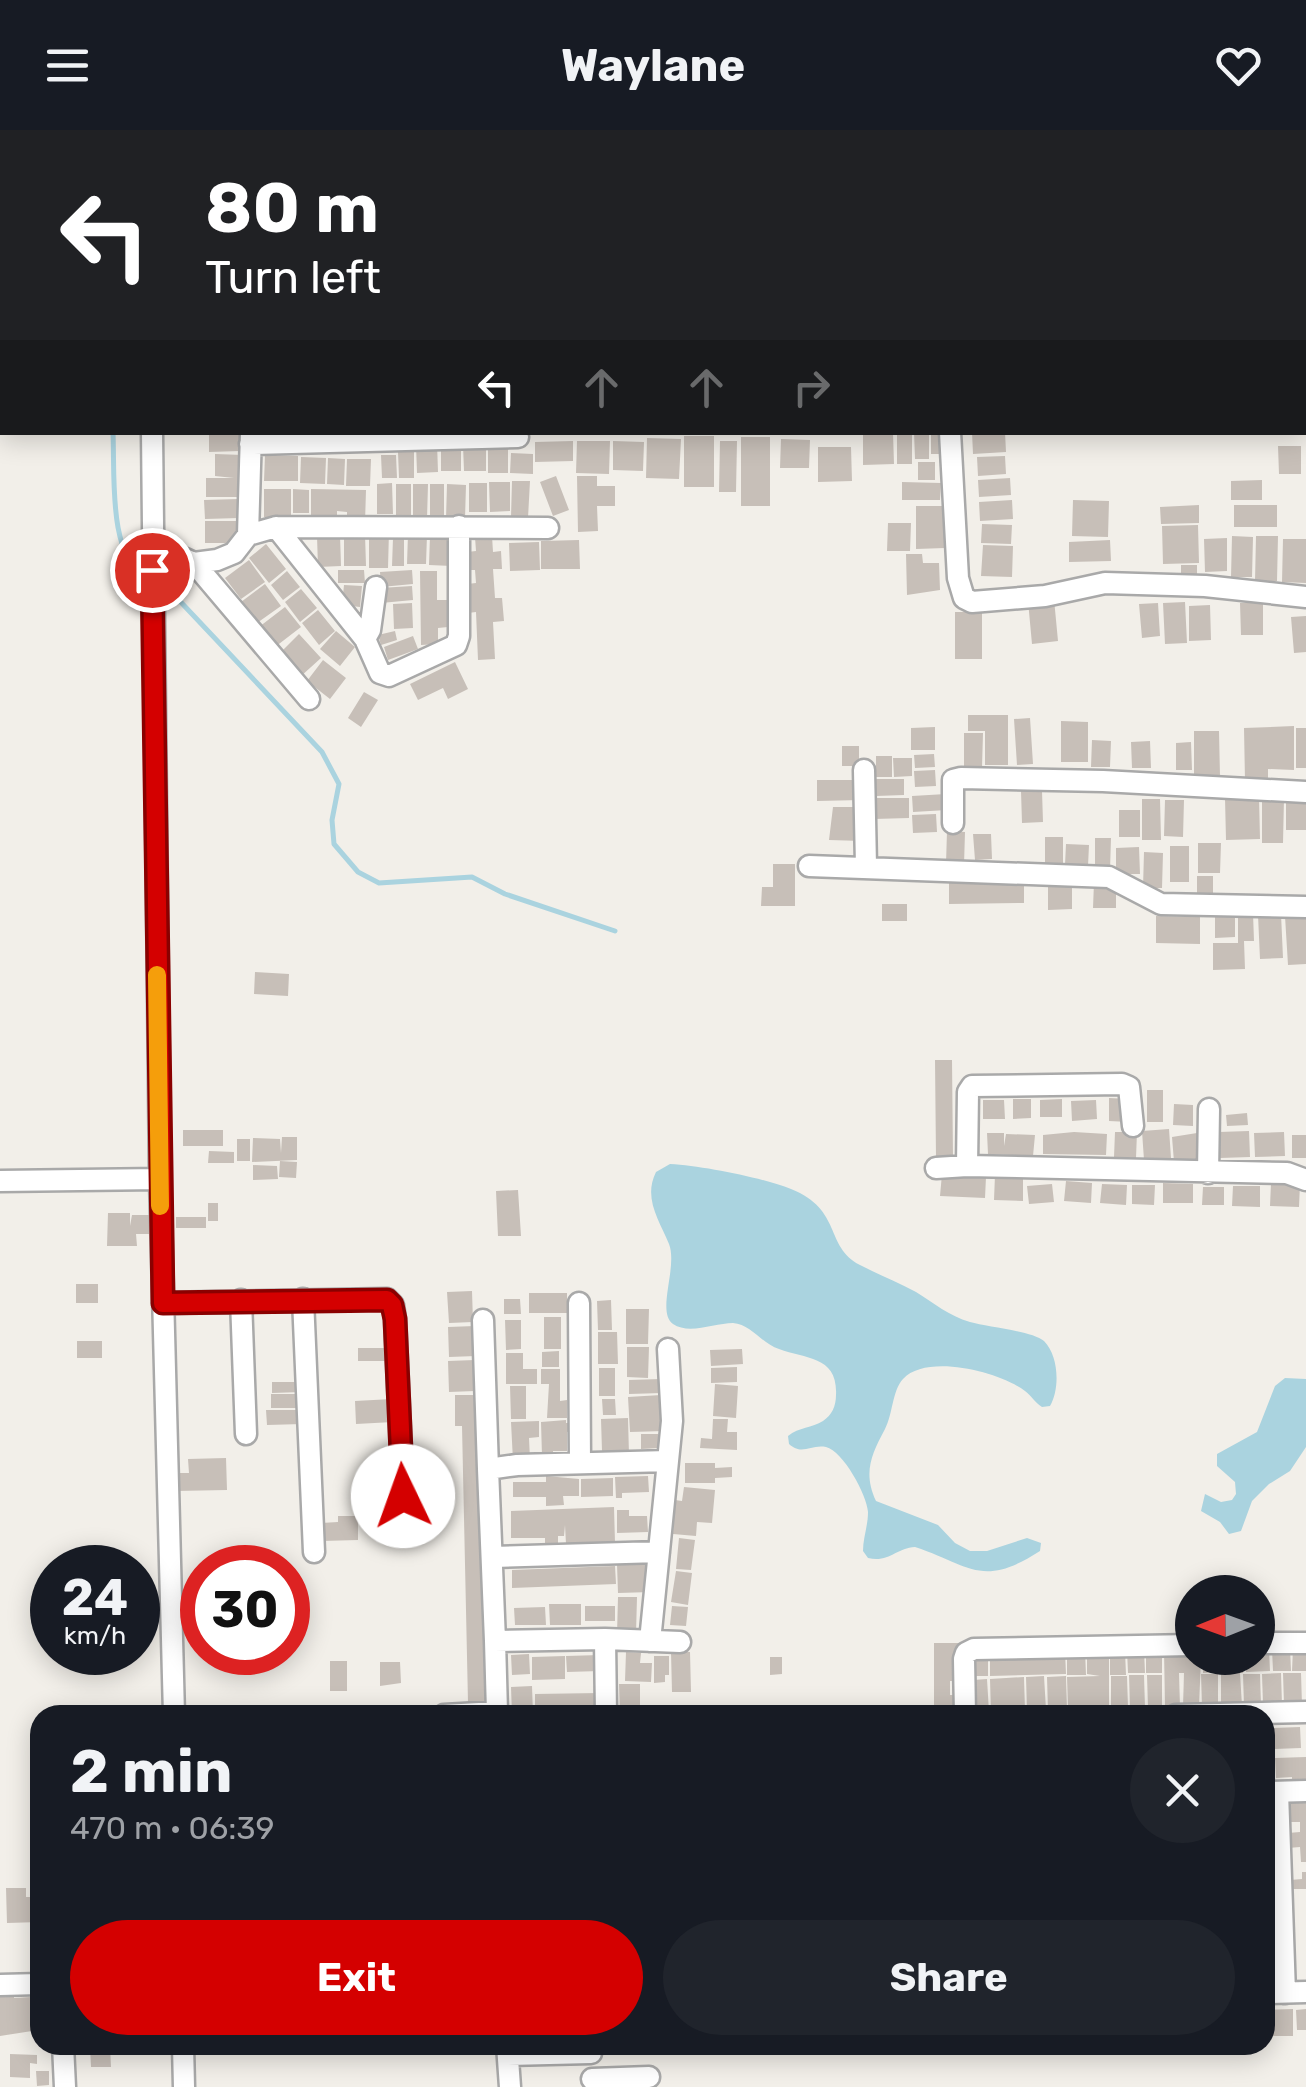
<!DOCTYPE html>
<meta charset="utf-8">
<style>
:root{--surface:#171b24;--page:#20242c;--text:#f1f3f6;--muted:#9ea1a6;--accent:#d40000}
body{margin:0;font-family:Rubik,sans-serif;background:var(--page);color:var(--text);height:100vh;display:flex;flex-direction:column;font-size:38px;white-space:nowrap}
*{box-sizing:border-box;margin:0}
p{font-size:32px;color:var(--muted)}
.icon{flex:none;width:55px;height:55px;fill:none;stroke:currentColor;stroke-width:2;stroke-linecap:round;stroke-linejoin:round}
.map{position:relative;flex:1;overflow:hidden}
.sheet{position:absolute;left:30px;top:1575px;width:1245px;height:350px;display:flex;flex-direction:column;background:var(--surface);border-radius:30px;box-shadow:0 5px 25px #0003}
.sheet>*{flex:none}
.guide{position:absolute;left:0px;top:0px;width:1308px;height:305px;box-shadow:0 5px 25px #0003;background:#202124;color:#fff;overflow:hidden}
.needle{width:65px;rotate:269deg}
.buttons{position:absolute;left:1175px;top:1445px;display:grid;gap:20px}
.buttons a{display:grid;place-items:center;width:100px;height:100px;border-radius:50%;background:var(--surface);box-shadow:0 5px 25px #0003;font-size:50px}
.speed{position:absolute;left:30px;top:1415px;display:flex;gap:20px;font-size:50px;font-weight:700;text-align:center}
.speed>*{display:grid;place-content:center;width:130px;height:130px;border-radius:50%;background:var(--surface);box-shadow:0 5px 25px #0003;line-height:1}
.speed small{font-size:25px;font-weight:400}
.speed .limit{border:15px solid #d22;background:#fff;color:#111}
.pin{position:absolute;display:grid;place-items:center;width:85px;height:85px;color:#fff;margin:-42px;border:5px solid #fff;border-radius:50%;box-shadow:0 2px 10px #0007}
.me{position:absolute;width:110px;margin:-55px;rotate:357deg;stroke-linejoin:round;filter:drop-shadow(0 0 8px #0008)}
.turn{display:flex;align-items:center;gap:35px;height:210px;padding:0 40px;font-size:45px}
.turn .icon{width:130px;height:130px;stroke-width:2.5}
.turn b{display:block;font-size:70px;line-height:85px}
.lanes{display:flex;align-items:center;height:95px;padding:0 40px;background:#0003;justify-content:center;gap:50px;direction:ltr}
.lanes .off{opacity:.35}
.round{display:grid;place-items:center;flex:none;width:105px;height:105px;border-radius:52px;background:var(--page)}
.head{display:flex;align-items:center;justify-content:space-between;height:170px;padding:0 40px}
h1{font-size:60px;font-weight:700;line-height:75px}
.cta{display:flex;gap:20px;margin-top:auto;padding:20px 40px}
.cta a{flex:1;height:115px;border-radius:60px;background:var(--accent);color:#fff;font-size:40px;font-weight:700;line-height:115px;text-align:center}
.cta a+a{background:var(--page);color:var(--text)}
header{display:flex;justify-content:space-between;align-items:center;height:130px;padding:0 40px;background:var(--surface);font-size:45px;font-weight:700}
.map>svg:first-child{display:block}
</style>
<header><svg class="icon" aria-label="menu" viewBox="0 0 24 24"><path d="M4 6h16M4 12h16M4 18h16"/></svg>Waylane<svg class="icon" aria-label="heart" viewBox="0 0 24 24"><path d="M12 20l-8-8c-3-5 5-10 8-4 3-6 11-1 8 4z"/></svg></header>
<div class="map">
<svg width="1306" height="1957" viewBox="0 0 1306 1957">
<rect width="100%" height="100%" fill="#f2efe9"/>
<path fill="#aad3df" d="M670,1034c33,2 90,13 121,25 52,21 33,57 69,76 19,10 38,17 56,27 18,11 33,24 54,30 17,5 62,9 74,19 15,15 16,48 6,65l-8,1c-8,-5 -10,-11 -17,-16 -25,-19 -98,-38 -122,-12 -11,12 -10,35 -18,50 -14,26 -22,44 -9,72l62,24 17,18 15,8h17l40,-13 14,5 -1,8c-59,38 -70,14 -125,-4 -19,1 -26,16 -47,11l-5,-7c0,-13 5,-25 5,-39 -1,-17 -25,-61 -42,-65 -15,-3 -24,9 -37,-3l-1,-8c11,-9 24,-8 35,-15 9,-6 13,-15 13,-26 2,-39 -30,-36 -57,-46 -17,-5 -28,-25 -46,-26 -18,0 -44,12 -60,1 -17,-12 5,-57 -4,-80 -10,-24 -26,-46 -13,-72z
M1285,1248l21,1v68l-16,24 -21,13 -17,17 -11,30 -12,3 -9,-12 -19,-11 4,-17 16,8 11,-2 4,-6 -1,-12 -18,-16v-12l40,-22 18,-46z"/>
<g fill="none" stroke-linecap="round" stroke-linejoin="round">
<path stroke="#aad3df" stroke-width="5" d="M0,117l2,5
M113,302c2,54 -5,113 33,156
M161,463l15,4 146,155 17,32 -7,36 2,24 24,28 21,11 93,-6 33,17 110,37"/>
</g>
<path fill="#c7bfb8" d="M209,302h31v19l-31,1z
M897,302h15v32h-15z
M914,302h15v27h-14z
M931,302h12v22h-12z
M972,302h33l1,20 -33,2z
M863,303h30l1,31 -31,1z
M684,306h30v51h-30z
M741,307h29v69h-29z
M647,308l34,1 -2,40 -33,-1z
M781,309l29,1 -1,28h-29z
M573,311v20l-38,1v-20z
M577,311h33l-1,33 -33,-1z
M613,311l31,1 -1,29 -30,-1z
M720,311h17l-1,51h-17z
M437,313l1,29 -21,1 -1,-29z
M463,315h23v26h-22z
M488,315h20v28h-20z
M441,316h20v25h-20z
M1278,316h23v28h-22z
M818,317h33l1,34 -34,1z
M398,322h16v26h-15z
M511,323l22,1v20l-23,-1z
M215,324l28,1 -3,42h-34v-19h28l-19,-2z
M265,325l33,1v25h-34z
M381,325h15l1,23h-15z
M1005,326l1,18 -28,2 -1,-19z
M301,327l25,1 -1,26 -25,-1z
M328,328l17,1 -1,26 -17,-1z
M347,329h24l-1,27h-24z
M918,332h17v18h-17z
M556,346l13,34 -16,6 -13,-34z
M577,346h20v10h18v20h-18l1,25 -20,1z
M1010,348l1,17 -32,2 -1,-17z
M1262,350v20h-31v-19z
M512,351h18l-2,37 -17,-1z
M489,352h21v29l-20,1z
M902,352l39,1 -1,17h-38z
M392,353l1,31h-16v-30z
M469,353h18v29h-18z
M396,354h15v33h-15z
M413,354h15l-1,35h-14z
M430,354h14v35h-14z
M447,354l19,1 -1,34h-19z
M264,359h27v29l-27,-1z
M293,359l16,1v23h-16z
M311,359l55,1 -1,33 -18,-1v-10l-10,-1v10l-26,-1z
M239,369v19l-34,1 -1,-19z
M1012,370l1,19 -33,2 -1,-19z
M1073,370l36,1 -1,36 -36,-1z
M1199,375v18l-38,1 -1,-17z
M1234,375h43v22h-43z
M916,376h29v42l-29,1z
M205,391h33v22h-33z
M888,393h23l-1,28h-23z
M982,394l30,1 -1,19 -30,-1z
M1198,395l1,38 -36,1 -1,-38z
M369,401h20l-1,37h-19z
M344,404h21l1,32h-22z
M408,404l19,1 -1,29h-19z
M340,405l1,31 -23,1 -1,-31z
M430,406l23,1 -1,29 -23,-1z
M492,406l1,16 8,-1 1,18h-9l2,29h7l2,23 -11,1 2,37 -17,1 -2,-48 -8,1 -1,-29 9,-1 -1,-13h-7l-1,-18 9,-1 -1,-14z
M1232,406l21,1 -1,40h-21z
M1256,406h22l-1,45h-22z
M393,408h11v28h-12z
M1227,408v33l-22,1 -1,-33z
M1283,409h23v44l-24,-1z
M579,410l1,29h-39v-28z
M1110,410l1,21 -42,1v-20z
M539,412l1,28 -30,1 -1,-28z
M266,414l20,25 -17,14 -20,-25z
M983,415l30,1 -1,31 -31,-1z
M906,424h16l1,9h16l1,27 -33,5z
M249,430l16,22 -24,17 -16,-21z
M1181,435h16v15h-16z
M338,440h26l1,13h-27z
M412,440l1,14 -32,3 -1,-15z
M287,441l13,16 -17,13 -12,-15z
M420,441h17v29h10l1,27 -10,1v16l-17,1z
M265,454l16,22 -24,17 -16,-21z
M344,455l18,1 -2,21 -18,-2z
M412,456l1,14 -32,3 -1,-15z
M301,459l16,19 -17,14 -15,-20z
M1054,469l4,42 -26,3 -4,-43z
M1185,472l2,41 -22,1 -2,-41z
M1263,472v33h-22l-1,-32z
M412,473l1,25 -19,1 -1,-25z
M1158,473l2,33 -18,2 -3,-34z
M1210,475l1,35 -22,1v-35z
M285,477l16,20 -26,20 -16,-20z
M318,480l17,21 -16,14 -17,-22z
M955,482h27v47h-27z
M1306,486v36l-12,1 -3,-36z
M336,501l19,16 -15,19 -20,-17z
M395,501l2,9 -16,5 -3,-10z
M299,504l22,24 -21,19 -21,-23z
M413,506l5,13 -30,11 -4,-13z
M323,530l23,18 -16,21 -23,-18z
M455,532l13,27 -20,10 -5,-11 -25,12 -8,-16z
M364,562l14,8 -17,27 -13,-9z
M968,585h40v50h-23v-34h-17z
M1030,588l3,46 -16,1 -3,-46z
M1061,591l27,1v40h-27z
M1294,596v44l-26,-1v12h-23l-1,-53z
M935,597v23h-24v-22z
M1296,598h10v40h-10z
M1194,601h25l1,45h-26z
M964,603h19l-1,35 -18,-1z
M1092,610l19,1 -1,26h-19z
M1150,611l1,27h-19l-1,-26z
M1191,612l1,28h-16v-27z
M842,616h17v20h-17z
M934,624l1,13 -20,1 -1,-13z
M876,626h16v21h-16z
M893,628h19v18l-18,1z
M935,640l1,16 -21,1 -1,-16z
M875,649h29v16l-28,1z
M817,650h44v20l-44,1z
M1021,661h21l1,31 -21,1z
M946,664l1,16 -34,2 -1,-16z
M1259,667l1,42 -34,1 -1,-42z
M874,668h35v20l-35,1z
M1262,668h22l-1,45h-21z
M1142,669h18l1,41h-19z
M1165,670h19l-1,37 -19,-1z
M1286,673h20v27h-20z
M833,677h26l4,34 -34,-1z
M1119,680h21v27h-21z
M936,684l1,18 -24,1 -1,-18z
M947,701l18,1 -1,33 -18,-1z
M973,704h18l1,25 -17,1z
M1045,707h18v29h-18z
M1095,708h16l-1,32h-15z
M1198,713h23l-1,30h-22z
M1066,714l23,1 -1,21 -23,-1z
M1170,716h19v36h-19z
M1139,717l1,27h-24v-26z
M1144,722l19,1 -1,35h-19z
M773,734h22v42h-34l1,-19h11z
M1197,746h16v22h-16z
M949,747h75v26l-75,1z
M1048,749h24v30l-24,1z
M1094,752h22v26h-23z
M882,774h25v17h-25z
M1253,783l1,28h-10l1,28 -32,1v-27h25v-29z
M1215,784h20v23l-20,1z
M1281,784l2,44 -23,1 -2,-44z
M1306,785v49l-18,1 -3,-49z
M1156,786l44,1v27l-44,-1z
M255,842l34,2 -1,22 -34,-2z
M935,930h17l1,98h-17z
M1147,960h16v32h-16z
M1109,968l20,1v23l-20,-1z
M1013,969h18v19l-18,1z
M1062,969v18h-22v-17z
M983,970h21l1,19h-22z
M1096,970l1,19 -25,2 -1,-20z
M1174,974l19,1v21l-20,-1z
M1247,983l1,12 -21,1 -1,-11z
M1169,999l2,29 -27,2 -2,-29z
M183,1000h40v16h-40z
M1249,1001l1,26 -30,1 -1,-26z
M1074,1002l33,2 -1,21 -63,-1v-19z
M1115,1002h22l-1,26 -22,-1z
M1284,1002l1,24 -30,1 -1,-24z
M987,1003h17v13l2,-12 29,1 -2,21 -45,-2z
M1197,1003l3,26 -26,3 -2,-25z
M1292,1005h14v23h-14z
M282,1007h15v23l-45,2 1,-24 27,1 1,14z
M237,1009h13v22h-13z
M209,1021l25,1v11h-26z
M280,1031l17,1 -1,16 -17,-1z
M253,1035l24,1 1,13 -25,1z
M942,1044l44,3 -1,21 -45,-2z
M995,1045h28v26l-29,-1z
M1066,1051l26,2 -1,20 -27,-2z
M1163,1053l30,1v19h-30z
M1271,1053l29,1 -1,23 -29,-1z
M1052,1054l2,18 -25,2 -2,-18z
M1102,1054l25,1 -1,20 -26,-2z
M1132,1055h23l-1,20 -22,-1z
M1233,1056h27v21l-28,-1z
M1203,1057h21v18h-22z
M518,1060l3,46h-23l-2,-45z
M208,1073h10v18h-10z
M108,1083h22v13l2,-11h17l2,19h-15l1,12h-30z
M176,1087h30v11h-30z
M76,1154h22v19h-22z
M472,1161l1,31 -24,1 -2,-31z
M529,1163h38v20h-38z
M504,1169h16l1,15h-17z
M611,1170l1,30h-14l-1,-29z
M626,1179h23l-1,35h-22z
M544,1187h17v32h-17z
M505,1190h16v29l-15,1z
M475,1196l1,30 -27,1 -1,-30z
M598,1202h19l1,32h-20z
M77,1211h25v17h-25z
M627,1217h22l-1,31 -21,-1z
M358,1218h29l-1,13h-28z
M742,1219l1,15 -32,2 -1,-16z
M559,1221v16h-17v-15z
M506,1223h17v16h14v15h-31z
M475,1230v31l-26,1 -1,-31z
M737,1237v15l-26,1v-15z
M599,1238h16v28h-16z
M541,1239h19v32l7,-1v18h-20l2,-34h-8z
M661,1249l1,14 -33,1v-14z
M272,1252h29v10l-29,1z
M715,1254l23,2 -2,32 -23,-2z
M510,1256h16v33h-15z
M271,1264h33v14h-33z
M455,1265h25l5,307h-17l-6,-276h-7z
M661,1265l4,36 -35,1 -2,-35z
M392,1269l1,23 -37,2 -1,-23z
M602,1269h13l1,16h-13z
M266,1280h36v14l-35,1z
M628,1288l1,37 -27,-4 -1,-32z
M713,1289h15l-1,13h10v18l-37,-2 1,-10 11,1z
M566,1290v3h11v8l-10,1v19h-14v5h-11l-1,-34z
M539,1291v16l-10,1 1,22 -17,1 -2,-39z
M641,1304h17l1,14 -18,1z
M226,1328l1,32 -52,1v-18h14l-1,-14z
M394,1329v19l-32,2v-12h5l-1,-7z
M685,1333h30v5l17,-1v10l-17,1v5h-30z
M546,1346l33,3v17h-16l1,9 -18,1v-9h-33v-15h33z
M648,1346l1,16 -27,1v5h-6l-1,-21z
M613,1348v18l-32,1v-18z
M684,1357l31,3 -3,33 -15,-1 -1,14 -23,-2 2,-34 7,1z
M614,1377l1,36 -49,1 -1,-19 -1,11h-6v7h-13v-5h-34v-27z
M617,1380h12v6h18l1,16 -31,1z
M338,1386h20v24l-36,1 -1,-18 17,-1z
M679,1408l16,2 -4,30 -15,-1z
M650,1433l1,29 -33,1 -1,-29z
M615,1436l1,18 -104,4v-18z
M676,1441l16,2 -4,32 -17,-3z
M618,1467h19l-1,37h-19z
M549,1474h32v21h-31z
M585,1476h30v15h-30z
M672,1476l16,1 -2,19 -16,-1z
M545,1477l1,18h-31l-1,-17z
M934,1513h28v38h-12v14h12v20h-28z
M1290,1518l1,23h-18l-1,-22z
M1293,1518h13v23h-14z
M1258,1519h11l1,22 -24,1v-14h12z
M1085,1520l1,25h-19v-24z
M1087,1520h22v56l-41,1 -1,-30 33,-1 -13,-2z
M1127,1520h17l1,23h-17z
M1146,1520h16v23h-16z
M1164,1520l28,1v7h9l-2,49h-16l1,-34h-5l1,34h-15z
M1065,1521l1,23 -76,2v-21z
M1110,1521h15l1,24h-16z
M626,1522l15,1 -1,10h12l-1,19 -26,-1z
M671,1522h19l1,40h-19z
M529,1524l1,20 -18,1 -1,-20z
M600,1525v16l-33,1 -1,-16z
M565,1526v23l-33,1v-23z
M654,1526h15v19h-4v7l-11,1z
M770,1527h12v17l-12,1z
M972,1527h16v19h-16z
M1203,1528h16l1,14 -17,1z
M1221,1528h23l-1,15h-3l2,33 -21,1z
M330,1531h17v30h-17z
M380,1532h20l1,21 -21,3z
M1281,1543l1,32h-19l-1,-31z
M1283,1543h18l1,32h-18z
M1201,1544h17v33h-16z
M1243,1544h17l1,31 -17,1z
M1129,1545h15l1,33h-15z
M1147,1545h15v33h-14z
M1044,1546l2,34 -19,1 -1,-34z
M1066,1546l1,34 -19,1 -1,-34z
M1111,1546h16l1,32h-17z
M1024,1547l1,34 -34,2 -1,-34z
M987,1549l2,33 -15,1 -1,-33z
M619,1554h21v30l-20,1z
M532,1556l1,29h-21l-1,-28z
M601,1563v18h-66v-17z
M1300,1597l1,21 -27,1 -1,-21z
M1306,1627v29l-14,1v-10l-16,1 -1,-20z
M1288,1673h18v59h-5l-1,-15 -12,1v-15l12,-1v-10h-11z
M1302,1742h4v17h-16v-9l12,-1z
M6,1758h20v9h14v25l-33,1z
M1265,1782h3l2,61h-5z
M0,1861h14v7l17,-1 1,34 -32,5z
M1293,1879v27h-28v-26z
M1306,1879v21h-9l-1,-20z
M90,1916h20l1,21h-20z
M10,1924l27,1v9l-7,-1v15l-20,-1z
M36,1941h13v14l-12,1z"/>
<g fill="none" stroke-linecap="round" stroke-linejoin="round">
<g stroke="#a9a9a9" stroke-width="25">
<path id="minor" d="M79,0v2
M941,0l1,2
M1064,0v2
M1278,0l3,2
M1182,2v-2
M1305,23h1
M152,302l8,747 14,536
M950,302l8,146 6,20 8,4 73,-6 60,-13 100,3 101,11
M250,314l268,-7
M276,397l89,112
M248,405l28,-8 272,1
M152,414l42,19 115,136
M194,433l23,-3 17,-7 14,-18 3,-103
M376,457l-6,43 -5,9 15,34 9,3 67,-31 3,-9v-110
M864,640l2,96
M953,693v-43l8,-2 142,3 203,11
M809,736l300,11 52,27 145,3
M967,1036l1,-74 4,-6 150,-2 7,3 4,39
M936,1038l31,-2 320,7 19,7
M1208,1043l1,-64
M0,1051l160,-2
M303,1169l11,253
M241,1170l5,134
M163,1173l224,-4 6,6 2,14 8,176
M579,1173l1,160
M483,1190l5,149
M493,1427l166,-5
M605,1509l75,3
M495,1511l2,71
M650,1511l22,-220 -4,-72
M1258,1513h48
M444,1585l53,-3 1,3
M606,1585l-1,-76 -110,2 -7,-172 29,-4 151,-4
M965,1585l-1,-56 2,-6 8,-4 218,-4
M1176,1585l130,-3
M1268,1662l38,-1
M1278,1662l7,201
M0,1855l40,-1
M1265,1863l41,-1
M63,1915l2,42
M183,1915l1,42
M507,1915l3,42
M508,1925l83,-2
M592,1949l57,-2"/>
</g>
<use href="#minor" stroke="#fff" stroke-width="20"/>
</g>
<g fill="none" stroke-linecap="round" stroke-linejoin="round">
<g stroke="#8a0000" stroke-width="25">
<path id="route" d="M152,440l11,733 224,-3 5,5 3,14 8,177"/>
</g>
<use href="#route" stroke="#d40000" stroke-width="18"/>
<path stroke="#f59e0b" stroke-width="18" d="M157,845l3,231"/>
</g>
</svg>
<div class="buttons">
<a><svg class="needle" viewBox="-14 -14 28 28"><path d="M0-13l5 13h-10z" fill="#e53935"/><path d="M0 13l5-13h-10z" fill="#9ea1a6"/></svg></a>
</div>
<div class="speed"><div>24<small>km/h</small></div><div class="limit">30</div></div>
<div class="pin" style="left:152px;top:440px;background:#d93025"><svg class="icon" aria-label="arrive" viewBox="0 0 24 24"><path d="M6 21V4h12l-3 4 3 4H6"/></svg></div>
<svg class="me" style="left:403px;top:1366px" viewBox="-20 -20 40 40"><circle r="19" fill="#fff"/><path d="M0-13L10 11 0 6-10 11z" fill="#d40000"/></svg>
<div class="guide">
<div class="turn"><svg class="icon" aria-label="left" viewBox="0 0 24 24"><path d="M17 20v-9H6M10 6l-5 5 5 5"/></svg><div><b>80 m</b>Turn left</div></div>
<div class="lanes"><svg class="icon" aria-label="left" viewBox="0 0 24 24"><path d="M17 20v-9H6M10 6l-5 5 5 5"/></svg><svg class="icon off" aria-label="ahead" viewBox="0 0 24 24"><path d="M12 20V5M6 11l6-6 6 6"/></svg><svg class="icon off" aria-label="ahead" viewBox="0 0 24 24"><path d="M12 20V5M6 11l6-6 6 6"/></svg><svg class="icon off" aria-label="right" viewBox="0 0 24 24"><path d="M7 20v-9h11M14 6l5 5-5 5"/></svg></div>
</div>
<section class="sheet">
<div class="head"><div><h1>2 min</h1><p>470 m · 06:39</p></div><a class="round"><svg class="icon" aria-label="close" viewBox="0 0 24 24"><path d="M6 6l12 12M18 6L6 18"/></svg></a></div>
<div class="cta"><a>Exit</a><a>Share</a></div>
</section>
</div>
